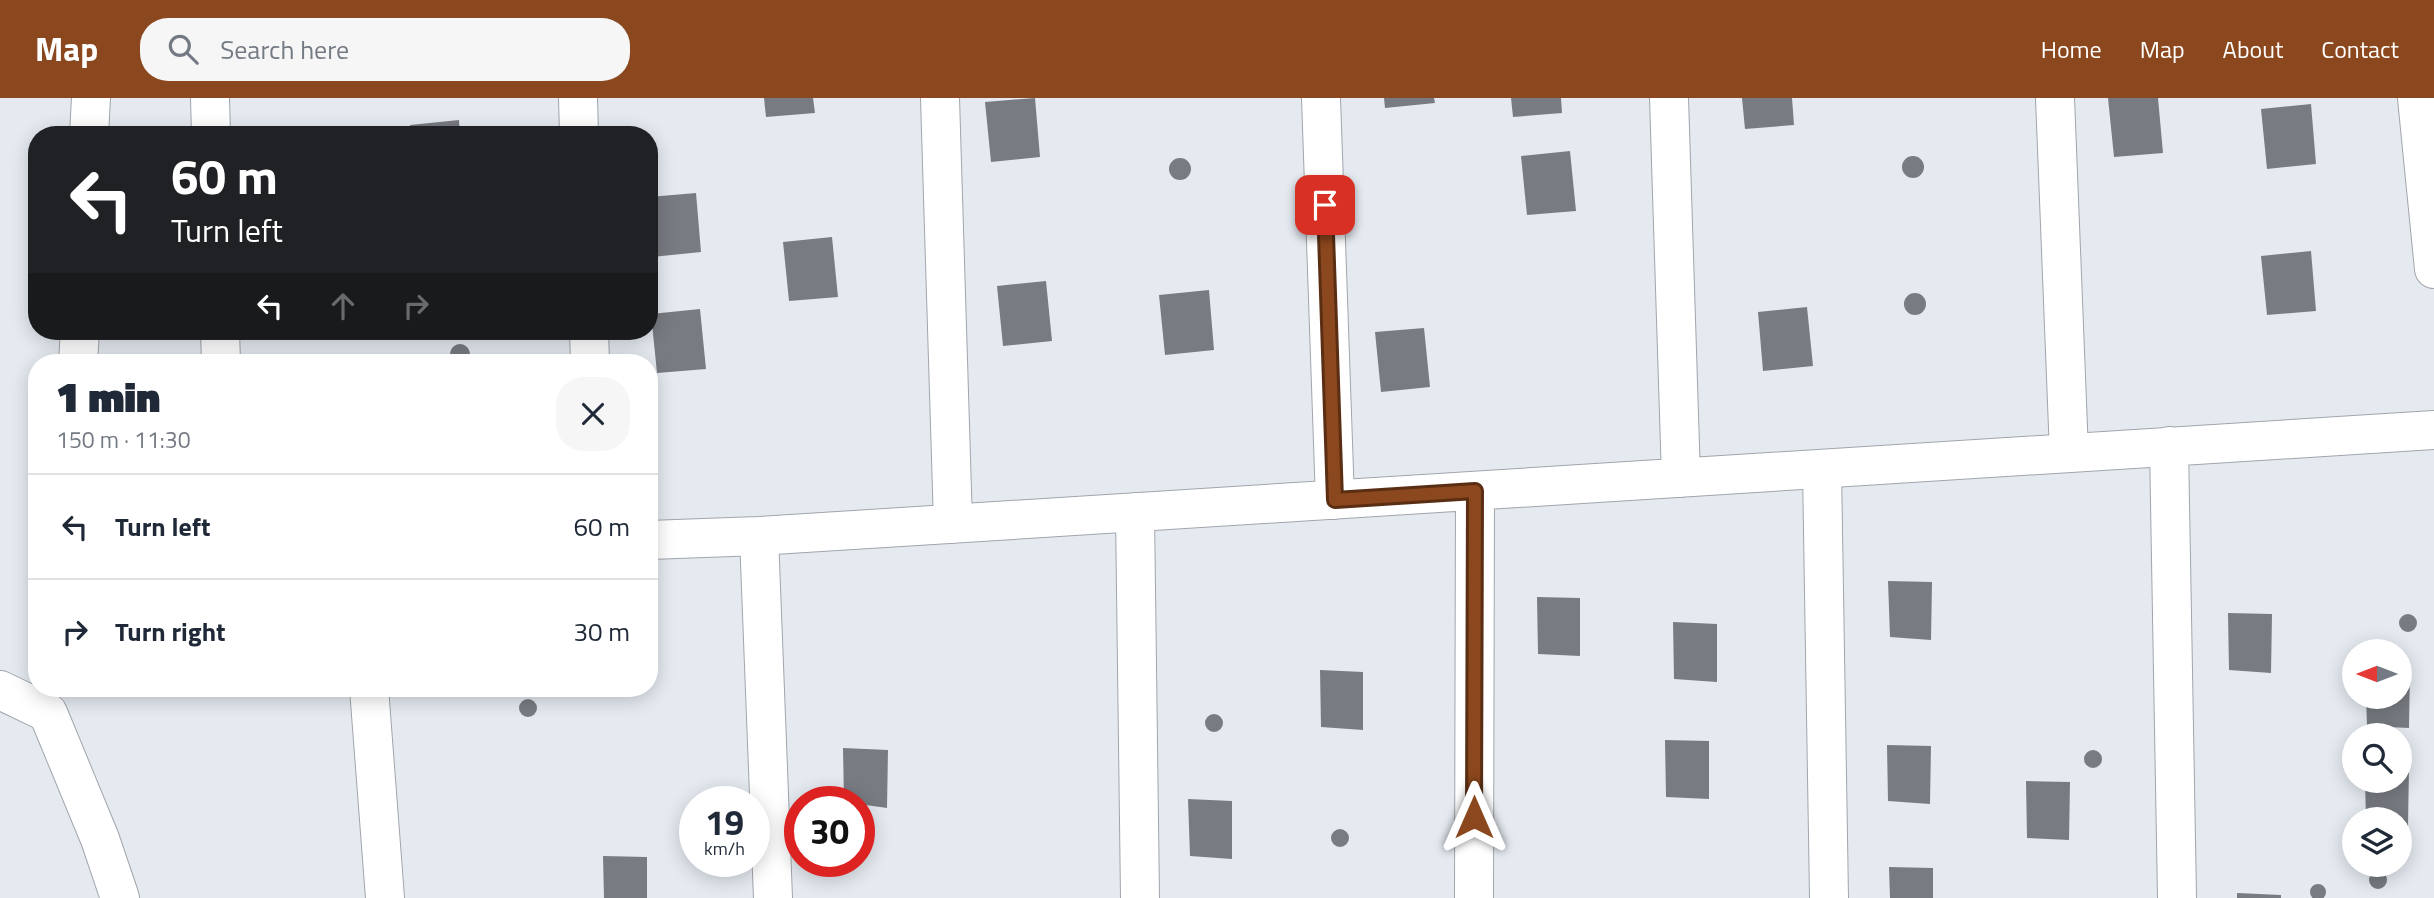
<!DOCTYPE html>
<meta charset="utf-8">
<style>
:root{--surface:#fff;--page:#f6f6f7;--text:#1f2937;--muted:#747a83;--line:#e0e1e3;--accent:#8b471d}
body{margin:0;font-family:"Titillium Web",sans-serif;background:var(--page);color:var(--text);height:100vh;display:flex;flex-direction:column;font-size:26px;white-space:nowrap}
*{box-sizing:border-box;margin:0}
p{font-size:23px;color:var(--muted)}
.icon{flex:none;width:38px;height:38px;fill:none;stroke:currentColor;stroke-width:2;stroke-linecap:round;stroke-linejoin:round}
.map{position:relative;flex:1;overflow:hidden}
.details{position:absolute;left:28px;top:256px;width:630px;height:343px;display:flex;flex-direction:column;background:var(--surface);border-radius:28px;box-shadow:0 4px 18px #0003}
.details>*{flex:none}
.guide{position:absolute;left:28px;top:28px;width:630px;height:214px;border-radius:28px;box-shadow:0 4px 18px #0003;background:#202124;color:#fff;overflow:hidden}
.needle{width:46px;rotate:270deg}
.controls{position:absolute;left:2342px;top:541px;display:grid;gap:14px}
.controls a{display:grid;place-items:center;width:70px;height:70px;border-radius:50%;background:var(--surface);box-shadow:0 4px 18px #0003;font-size:35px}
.speed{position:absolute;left:679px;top:688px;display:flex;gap:14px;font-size:35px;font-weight:700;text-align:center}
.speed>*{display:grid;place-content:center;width:91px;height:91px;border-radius:50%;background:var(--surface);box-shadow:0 4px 18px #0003;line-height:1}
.speed small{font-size:18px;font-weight:400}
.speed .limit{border:10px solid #d22;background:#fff;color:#111}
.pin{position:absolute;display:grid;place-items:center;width:60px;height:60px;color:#fff;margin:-30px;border-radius:14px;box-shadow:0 4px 10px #0006}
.me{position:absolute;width:77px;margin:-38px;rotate:0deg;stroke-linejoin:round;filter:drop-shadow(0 0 5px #0008)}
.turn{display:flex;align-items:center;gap:24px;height:147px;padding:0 28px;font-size:32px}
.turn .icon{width:91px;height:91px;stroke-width:2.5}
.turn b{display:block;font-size:49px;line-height:60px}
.lanes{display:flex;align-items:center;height:66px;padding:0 28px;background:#0003;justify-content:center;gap:35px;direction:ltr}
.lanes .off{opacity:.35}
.round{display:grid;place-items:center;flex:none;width:74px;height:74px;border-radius:28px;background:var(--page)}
.overview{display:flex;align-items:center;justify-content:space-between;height:119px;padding:0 28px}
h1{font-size:42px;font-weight:800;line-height:52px}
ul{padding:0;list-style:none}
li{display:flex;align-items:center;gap:21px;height:105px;padding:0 28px;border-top:2px solid var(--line)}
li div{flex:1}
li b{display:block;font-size:26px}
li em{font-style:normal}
header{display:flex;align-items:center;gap:42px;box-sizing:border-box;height:98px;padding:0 35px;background:var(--accent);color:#fff}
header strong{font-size:33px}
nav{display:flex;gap:38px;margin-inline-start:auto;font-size:24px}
.search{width:490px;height:63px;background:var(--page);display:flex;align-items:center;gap:18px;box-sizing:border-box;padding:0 24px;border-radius:28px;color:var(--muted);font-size:26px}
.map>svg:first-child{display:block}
</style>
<header>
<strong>Map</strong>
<div class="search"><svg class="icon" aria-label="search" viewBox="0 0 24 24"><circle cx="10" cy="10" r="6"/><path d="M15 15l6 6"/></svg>Search here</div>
<nav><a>Home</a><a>Map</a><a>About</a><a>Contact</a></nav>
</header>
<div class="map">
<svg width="2434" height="800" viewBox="0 0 2434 800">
<rect width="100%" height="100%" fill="#e5eaf1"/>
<path fill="#787c82" d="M764,0h49l2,15 -49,4z
M1035,0l5,59 -49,5 -6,-60z
M1384,0h50l1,5 -50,5z
M1511,0h50l1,15 -49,4z
M1742,0h50l2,27 -49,4z
M2108,0h50l5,55 -49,4z
M2311,6l5,60 -49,5 -6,-60z
M459,22l1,15h-49l-1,-10z
M1570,53l6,60 -49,4 -6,-59z
M1902 69a11 11 0 1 1 22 0a11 11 0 1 1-22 0Z
M1169 71a11 11 0 1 1 22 0a11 11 0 1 1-22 0Z
M696,95l5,59 -49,5 -3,-60z
M832,139l6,60 -49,4 -6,-59z
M2311,153l5,60 -49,4 -6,-59z
M1046,183l6,60 -49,5 -6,-60z
M1209,192l5,60 -49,5 -6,-60z
M1904 206a11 11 0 1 1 22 0a11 11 0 1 1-22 0Z
M1807,209l6,59 -50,5 -5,-59z
M700,211l6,60 -49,4 -6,-59z
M1424,230l6,59 -49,5 -6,-60z
M450 256a10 10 0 1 1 20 0a10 10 0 1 1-20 0Z
M1888,483l44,1 -1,58 -41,-3z
M1537,499l43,1v58l-42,-2z
M2228,515l44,1 -1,59 -42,-3z
M2399 525a9 9 0 1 1 18 0a9 9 0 1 1-18 0Z
M1673,524l44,2v58l-43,-3z
M1320,572l43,2v58l-42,-3z
M2399,572h11l-1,58 -42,-2 -1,-30h33z
M519 610a9 9 0 1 1 18 0a9 9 0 1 1-18 0Z
M1205 625a9 9 0 1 1 18 0a9 9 0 1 1-18 0Z
M1665,642l44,1v58l-43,-2z
M1887,647l44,1 -1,58 -42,-3z
M843,650l45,2 -1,58 -43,-6z
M2084 661a9 9 0 1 1 18 0a9 9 0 1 1-18 0Z
M2399,670h10l-1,58h-9v-7h-33l-1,-39h34z
M2026,683l44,1 -1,58 -42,-2z
M1188,701l44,2v58l-42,-3z
M1331 740a9 9 0 1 1 18 0a9 9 0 1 1-18 0Z
M603,758l44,1v41h-43z
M1889,769l44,1v30h-43z
M2369 782a9 9 0 1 1 18 0a9 9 0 1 1-18 0Z
M2310 794a8 8 0 1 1 16 0a8 8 0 1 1-16 0Z
M2237,795l44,2v3h-44z"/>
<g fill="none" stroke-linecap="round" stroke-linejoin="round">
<g stroke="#a1a5ac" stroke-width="40">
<path id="minor" d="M210,0l1,37
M578,0l1,37
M940,0l13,426
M1321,0l14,402
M1669,0l12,380
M2055,0l14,355
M2417,0l17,171
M89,37l2,-37
M220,233l1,31
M589,233l1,31
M78,264l2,-31
M2169,348l8,452
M1822,371l7,429
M1135,414l5,386
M759,438l14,362
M649,442l110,-4 1675,-106
M369,590l16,210
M0,592l48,23 52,126 20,59
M1474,800l1,-407"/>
</g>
<use href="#minor" stroke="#fff" stroke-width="38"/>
</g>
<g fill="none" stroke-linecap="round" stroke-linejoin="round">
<g stroke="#5a2e13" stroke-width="18">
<path id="route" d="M1325,107l10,295 140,-9 -1,326"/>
</g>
<use href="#route" stroke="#8b471d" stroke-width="12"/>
</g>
</svg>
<div class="controls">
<a><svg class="needle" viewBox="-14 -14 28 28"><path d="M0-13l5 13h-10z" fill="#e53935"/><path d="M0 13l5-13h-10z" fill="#747a83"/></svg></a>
<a><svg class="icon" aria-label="search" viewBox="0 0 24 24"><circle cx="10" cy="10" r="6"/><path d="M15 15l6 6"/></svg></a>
<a><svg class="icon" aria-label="layers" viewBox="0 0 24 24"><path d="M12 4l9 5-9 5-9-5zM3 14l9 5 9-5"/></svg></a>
</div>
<div class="speed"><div>19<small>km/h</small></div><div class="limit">30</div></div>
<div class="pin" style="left:1325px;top:107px;background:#d93025"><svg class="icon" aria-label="arrive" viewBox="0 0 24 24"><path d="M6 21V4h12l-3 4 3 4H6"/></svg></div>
<svg class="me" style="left:1474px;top:719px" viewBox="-20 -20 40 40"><path d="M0-17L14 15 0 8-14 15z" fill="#8b471d" stroke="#fff" stroke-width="4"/></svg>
<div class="guide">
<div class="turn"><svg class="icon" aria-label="left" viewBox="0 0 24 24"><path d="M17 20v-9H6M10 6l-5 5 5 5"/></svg><div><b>60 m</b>Turn left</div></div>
<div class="lanes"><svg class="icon" aria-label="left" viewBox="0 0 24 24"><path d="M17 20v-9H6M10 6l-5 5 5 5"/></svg><svg class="icon off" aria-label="ahead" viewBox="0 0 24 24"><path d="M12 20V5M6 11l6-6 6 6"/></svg><svg class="icon off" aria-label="right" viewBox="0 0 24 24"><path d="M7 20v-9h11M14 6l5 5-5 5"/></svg></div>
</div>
<section class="details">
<div class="overview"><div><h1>1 min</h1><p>150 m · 11:30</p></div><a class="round"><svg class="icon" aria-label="close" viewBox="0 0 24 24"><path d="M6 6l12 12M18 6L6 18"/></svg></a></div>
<ul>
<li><svg class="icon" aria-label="left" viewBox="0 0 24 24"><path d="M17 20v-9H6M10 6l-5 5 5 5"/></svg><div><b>Turn left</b></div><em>60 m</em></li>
<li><svg class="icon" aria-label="right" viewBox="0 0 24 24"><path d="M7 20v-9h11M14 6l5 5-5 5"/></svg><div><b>Turn right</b></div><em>30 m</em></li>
</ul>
</section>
</div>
